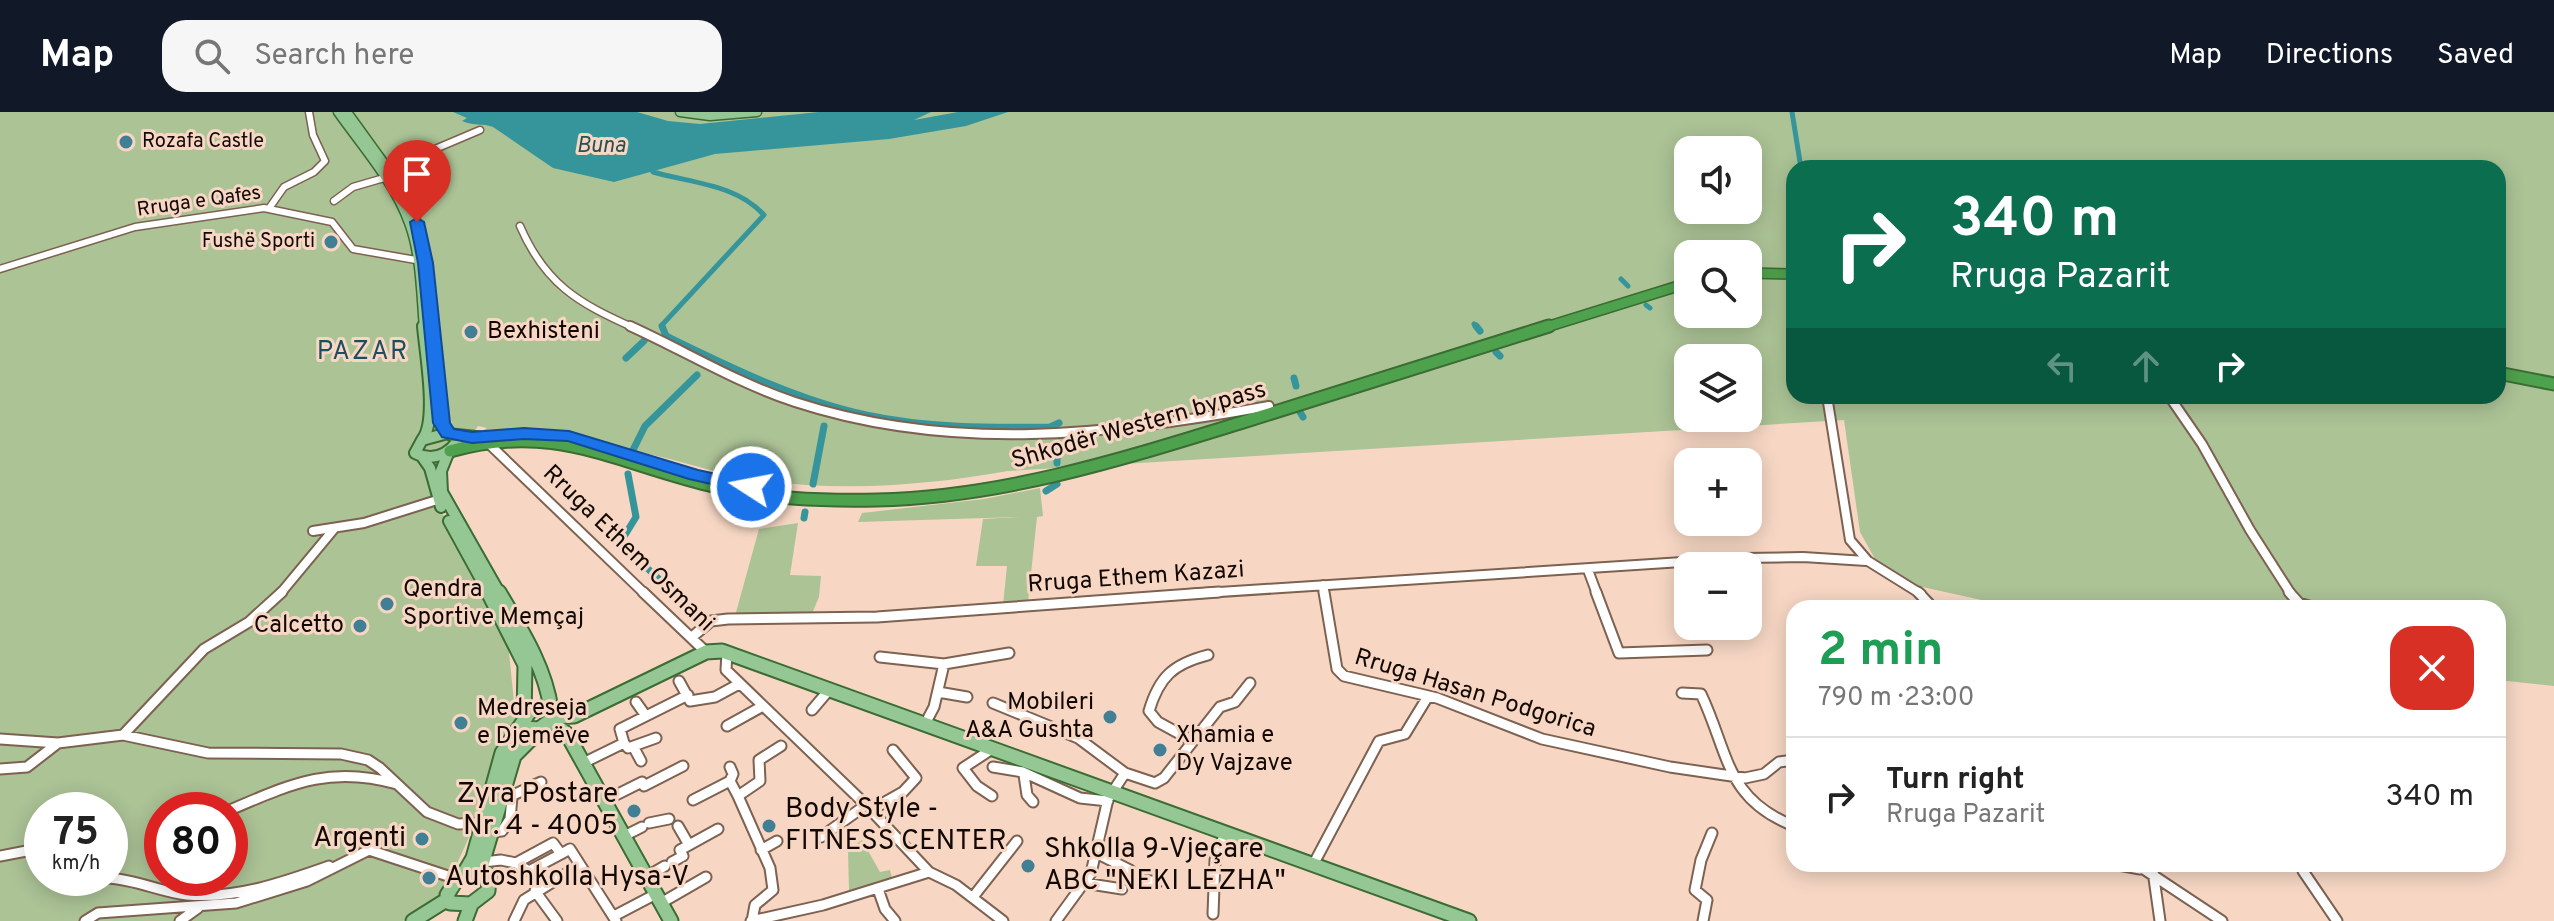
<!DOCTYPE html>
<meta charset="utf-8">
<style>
:root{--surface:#fff;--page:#f6f6f6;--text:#222;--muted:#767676;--line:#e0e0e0;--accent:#111827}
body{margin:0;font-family:Overpass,sans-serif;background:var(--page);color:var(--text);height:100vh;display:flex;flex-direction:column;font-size:30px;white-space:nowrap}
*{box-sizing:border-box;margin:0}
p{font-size:26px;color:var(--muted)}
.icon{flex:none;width:44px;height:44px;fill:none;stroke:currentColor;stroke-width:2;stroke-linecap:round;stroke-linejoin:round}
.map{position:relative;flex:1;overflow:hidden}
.panel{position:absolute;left:1786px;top:488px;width:720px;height:272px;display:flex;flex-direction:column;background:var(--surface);border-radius:24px;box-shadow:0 4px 20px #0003}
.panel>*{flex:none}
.guide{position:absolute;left:1786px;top:48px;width:720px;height:244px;border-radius:24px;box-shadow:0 4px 20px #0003;background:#0b6e4f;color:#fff;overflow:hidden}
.buttons{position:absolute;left:1674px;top:24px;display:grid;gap:16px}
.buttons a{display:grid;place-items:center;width:88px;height:88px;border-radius:16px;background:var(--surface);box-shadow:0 4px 20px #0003;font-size:40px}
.speed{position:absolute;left:24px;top:680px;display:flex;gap:16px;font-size:40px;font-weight:700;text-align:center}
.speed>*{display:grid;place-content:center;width:104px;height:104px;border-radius:50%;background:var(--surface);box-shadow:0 4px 20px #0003;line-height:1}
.speed small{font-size:20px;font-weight:400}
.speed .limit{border:12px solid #d22;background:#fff;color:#111}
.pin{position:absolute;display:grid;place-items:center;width:68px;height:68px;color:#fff;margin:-82px -34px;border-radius:50% 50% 50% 0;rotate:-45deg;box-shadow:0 0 8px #0007}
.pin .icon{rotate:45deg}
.me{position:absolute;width:88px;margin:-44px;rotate:281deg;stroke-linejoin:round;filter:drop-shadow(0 0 6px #0008)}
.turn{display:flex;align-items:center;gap:28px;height:168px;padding:0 32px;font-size:36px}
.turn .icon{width:104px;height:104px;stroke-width:2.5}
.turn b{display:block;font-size:56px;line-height:68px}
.lanes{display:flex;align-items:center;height:76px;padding:0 32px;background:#0003;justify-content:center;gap:40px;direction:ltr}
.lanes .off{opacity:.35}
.round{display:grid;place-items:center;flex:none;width:84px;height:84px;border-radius:24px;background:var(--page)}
.summary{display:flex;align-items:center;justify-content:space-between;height:136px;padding:0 32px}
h1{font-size:48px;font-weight:700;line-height:60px;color:#1e9e55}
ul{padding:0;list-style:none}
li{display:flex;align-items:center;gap:24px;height:120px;padding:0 32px;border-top:2px solid var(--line)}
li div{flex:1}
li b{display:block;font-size:30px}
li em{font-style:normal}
header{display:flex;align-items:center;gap:48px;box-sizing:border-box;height:112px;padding:0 40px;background:var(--accent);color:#fff}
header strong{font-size:38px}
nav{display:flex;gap:44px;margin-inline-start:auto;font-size:28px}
.search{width:560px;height:72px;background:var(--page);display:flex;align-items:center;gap:20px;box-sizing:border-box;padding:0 28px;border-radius:24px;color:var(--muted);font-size:30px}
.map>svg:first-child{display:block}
</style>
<header>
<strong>Map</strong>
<div class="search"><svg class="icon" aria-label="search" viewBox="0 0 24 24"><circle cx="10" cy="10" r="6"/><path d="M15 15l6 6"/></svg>Search here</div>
<nav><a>Map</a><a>Directions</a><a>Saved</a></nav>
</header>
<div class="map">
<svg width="2554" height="809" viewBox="0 0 2554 809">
<rect width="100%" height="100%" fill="#f7d7c4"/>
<path fill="#acc396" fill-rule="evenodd" d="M0,0h2554v574l-56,-6v-72h-480l-132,-29 -26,-47 -16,-112 -836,51c-90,16 -182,22 -273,5 -28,-6 -55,-15 -82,-21 -57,-13 -118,-24 -173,-23l7,-4 -9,-2 -47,63 4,12 71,122 11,108 -75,166 -39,24h-403zM1688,38h60v60h-60zM1794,56h704v228h-704zM1688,142h60v60h-60zM1688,246h60v60h-60zM42,698h68v68h-68zM162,698h68v68h-68z
M1040,376l3,28 -6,1 -9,85 -25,3 4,-39h-31l7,-47 37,-2 -162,5 4,-9 122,-14z
M798,411l-8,52 31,1 -2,21 -8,19 -46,-3 -30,3 24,-87z
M862,728l18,32 10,-2 2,8 -43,13 -1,-41z"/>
<path fill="#36959a" d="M453,0h184l31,9 32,3 119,-12h112l-17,8 44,-8h50l-42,14 -77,13 -174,15 -101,28 -61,-14 -60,-41c-11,-4 -20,-1 -31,-6l5,-3z"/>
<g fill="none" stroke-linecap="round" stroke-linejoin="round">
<path stroke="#36959a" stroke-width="5" d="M1792,0l9,56
M653,60c38,11 83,12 111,43l-102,110 1,3
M1621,167l7,7
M1646,193l4,3
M1474,212l4,4"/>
<path stroke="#36959a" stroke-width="7" d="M662,214l4,10c64,31 130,64 200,79 60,13 123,13 184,12l9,-4
M1476,214l4,5
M1496,240l4,4
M626,246l18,-17
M1294,266l2,8
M1300,300l3,5
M1057,333v18
M633,338l12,-24 52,-51
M628,362l8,43 -16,26 40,37
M813,372l11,-58
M1046,379l11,-7
M804,406l1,-6"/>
<g stroke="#7d6151" stroke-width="9">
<path id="minor-far2" d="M388,57l92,-39
M334,89l19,-14 31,-9
M270,95l14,-20 30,-15 11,-11 -12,-26 -4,-23
M520,114c25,58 58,77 114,102
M0,157l135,-42 129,-19 68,14 21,27 63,11"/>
</g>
<g stroke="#7d6151" stroke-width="12">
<path id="minor-far1" d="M630,214c55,25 107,57 165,76 156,51 316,33 474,4
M1827,284l23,144 18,21 53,33
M2169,284l33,48 48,86 41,64
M487,330l158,152
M313,419l51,-8 73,-23
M1588,458l9,24
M1323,473l1,9
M280,482l54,-65
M1189,482l555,-36 59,-1 63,4"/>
</g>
<g stroke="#7d6151" stroke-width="13">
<path id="minor" d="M643,480l63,60
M1324,480l13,77 7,7 93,22 105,41 128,28 75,11 19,-4 15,-12 15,-2
M1596,480l23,61 88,-3
M1918,480l15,16
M2289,480l10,11 16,5
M2083,495l4,1
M692,525l19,-16 17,-2 149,-2 342,-25
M727,541l-1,17 140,135 63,67 27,13 47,36
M880,545l64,7 65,-11
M679,569l11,20 25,-4 24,-13
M938,580l29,5
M1682,581l19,1c28,59 24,105 93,132
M636,590l10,14 42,-21
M993,591l85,35 47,35 30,10 9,-5 56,-71 15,-5 15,-19
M812,598l17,-20
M925,612l9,-17 10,-43
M727,614l36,-20
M123,623l81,-86 45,-27 33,-30
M0,627l58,4 65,-8 85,18 133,1 27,6 12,8 47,44 31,12 24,-1
M1191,628l-33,-18 -9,-11c10,-34 24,-47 59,-56
M624,631l-4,-14 26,-13
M624,631l4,5 28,-10
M634,636l7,13
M992,637l-29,19 14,18 15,10
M583,651l41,-20
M730,655l3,7 -3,7
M993,655l30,5 57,26 28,3
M0,657l27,-2 31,-24
M1024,663l3,20 6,7
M509,685l32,-15
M693,688l37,-19 8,15
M604,689l38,-19 2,4 39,-20
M230,698c61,-26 100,-45 167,-26
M871,698l32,-18 13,-14 -23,-28
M649,711l20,-4
M678,714l11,19
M491,720l11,-1 8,-12 2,-22
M624,724l18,-9
M821,725l45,-32
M553,731l8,11 -32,17 -13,-8z
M761,738l16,-9
M561,742l9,-5 46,72
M1098,742l32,16 7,9 21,3
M0,744l42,-8
M483,750l18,-2 15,3
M672,750l11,-6 -3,-6 38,-21
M2113,752l27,5
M2136,752l86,57
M2152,752l8,57
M1313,753l66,-124 26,-7 22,-36
M2303,759l34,50
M646,765l19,-11
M107,766c28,1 53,14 80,17 49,4 97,-13 142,-29
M1084,771l38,6
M878,777l7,20 10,12
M535,779l22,30
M973,785l44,-56
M661,791l45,-26
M1213,802l2,-54 10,-27
M614,804l42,-22
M85,809l13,-8 138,-10 71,-22 62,-31 88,29
M180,809l18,-13
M514,809l10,-21 56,-35
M751,809l72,-16 106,-33
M752,809l3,-16 18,-15 -3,-22 -32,-72 22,-15 -1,-21 22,-14
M1056,809l35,-48 17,-74 17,-26
M1703,809l4,-21 -12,-10 6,-30 11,-27"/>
</g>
<g stroke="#3a6c33" stroke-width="11">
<path id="major-far2" d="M338,0c24,34 57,71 71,111 12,32 12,71 15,105
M347,0l60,83 14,40 10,93
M680,0l30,4 47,-4"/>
</g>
<g stroke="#3a6c33" stroke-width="14">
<path id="major-far1" d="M431,214l10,97 7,10
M448,321l8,4 1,5c-11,14 -26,19 -42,11l7,-13z
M422,328c16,-19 3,-88 1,-114
M449,339l-8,20 1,21 58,102
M423,346l7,10 11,39
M449,409l40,73"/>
</g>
<g stroke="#3a6c33" stroke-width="17">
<path id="major" d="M488,480l37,73 -1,53
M499,480c21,36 46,74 52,117
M544,595l9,4 -2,9 -12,9 -13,-1 -3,-6 7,-11z
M553,605l21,-1 132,-64 16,-1 747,270
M551,609l16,13 104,187
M475,759l14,4 -1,16 -17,13 -21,-1 -3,-8 10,-16z
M480,759l34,-115 30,-30
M463,763l10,-17 29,-105 21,-31
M413,809l35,-22
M465,809l6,-16"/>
</g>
<g stroke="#3a6c33" stroke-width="12">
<path id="highway-far1" d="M1748,161l46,1
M1543,216l145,-45"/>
</g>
<g stroke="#3a6c33" stroke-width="15">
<path id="highway" d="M2498,261l56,11
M452,323l29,3
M450,339c104,-29 161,10 259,34 54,14 112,16 168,15 127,-3 246,-41 366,-78 102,-32 204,-64 306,-96"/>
</g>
<use href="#minor-far2" stroke="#fff" stroke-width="6"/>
<use href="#minor-far1" stroke="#fff" stroke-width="8"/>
<use href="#minor" stroke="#fff" stroke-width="9"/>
<use href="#major-far2" stroke="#95c794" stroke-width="8"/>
<use href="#major-far1" stroke="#95c794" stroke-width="10"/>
<use href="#major" stroke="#95c794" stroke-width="13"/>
<use href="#highway-far1" stroke="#4fa24d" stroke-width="9"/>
<use href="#highway" stroke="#4fa24d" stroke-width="11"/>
</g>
<path fill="#1a73e8" stroke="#114b97" stroke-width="2" d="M417,106l7,4 9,41 17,160 4,6 18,3 52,-4 45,3 129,39 59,13 3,4 -3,4 -6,2 -62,-14 -121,-38 -44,-2 -52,4 -30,-6 -9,-14 -15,-160 -8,-41z"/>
<g fill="#407f94" stroke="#f7d7c4" stroke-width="3">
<circle cx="126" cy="30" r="8"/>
<circle cx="331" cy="130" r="8"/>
<circle cx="471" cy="220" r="8"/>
<circle cx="387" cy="492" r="8"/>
<circle cx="360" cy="514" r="8"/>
<circle cx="1110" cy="605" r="8"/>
<circle cx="461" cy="611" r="8"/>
<circle cx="1160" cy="638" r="8"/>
<circle cx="634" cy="699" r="8"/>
<circle cx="769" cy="714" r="8"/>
<circle cx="422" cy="727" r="8"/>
<circle cx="1028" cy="754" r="8"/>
<circle cx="429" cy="766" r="8"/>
</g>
<g text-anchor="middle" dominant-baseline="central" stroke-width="6" stroke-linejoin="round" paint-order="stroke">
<g font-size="20" fill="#130904" stroke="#f7d7c4" text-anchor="start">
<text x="142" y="30">Rozafa Castle</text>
<text x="315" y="130" text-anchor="end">Fushë Sporti</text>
</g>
<g font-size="20" fill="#130904" stroke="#f7d7c4">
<text transform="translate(199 90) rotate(-8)">Rruga e Qafes</text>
</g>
<g font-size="22" font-style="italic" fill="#265052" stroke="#f7d7c4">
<text x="601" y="34">Buna</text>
</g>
<g font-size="24" fill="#130904" stroke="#f7d7c4" text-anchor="start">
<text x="487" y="220">Bexhisteni</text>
<text x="403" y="478">Qendra<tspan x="403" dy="28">Sportive Memçaj</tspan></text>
<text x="344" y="514" text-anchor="end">Calcetto</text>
<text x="1094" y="591" text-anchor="end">Mobileri<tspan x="1094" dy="28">A&amp;A Gushta</tspan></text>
<text x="477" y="597">Medreseja<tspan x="477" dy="28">e Djemëve</tspan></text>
<text x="1176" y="624">Xhamia e<tspan x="1176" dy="28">Dy Vajzave</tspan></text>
</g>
<g font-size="24" fill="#130904" stroke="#f7d7c4">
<text transform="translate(1139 314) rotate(-16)">Shkodër Western bypass</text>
<text transform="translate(628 437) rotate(44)">Rruga Ethem Osmani</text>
<text transform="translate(1136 466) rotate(-4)">Rruga Ethem Kazazi</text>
<text transform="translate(1475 582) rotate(17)">Rruga Hasan Podgorica</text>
</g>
<g font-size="26" letter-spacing="2" fill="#1b4e5e" stroke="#f7d7c4">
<text x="363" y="240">PAZAR</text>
</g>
<g font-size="28" fill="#130904" stroke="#f7d7c4" text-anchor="start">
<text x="618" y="683" text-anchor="end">Zyra Postare<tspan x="618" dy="32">Nr. 4 - 4005</tspan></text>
<text x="785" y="698">Body Style -<tspan x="785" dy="32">FITNESS CENTER</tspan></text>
<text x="406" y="727" text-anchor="end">Argenti</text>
<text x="1044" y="738">Shkolla 9-Vjeçare<tspan x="1044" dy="32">ABC "NEKI LEZHA"</tspan></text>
<text x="445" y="766">Autoshkolla Hysa-V</text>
</g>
</g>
</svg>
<div class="buttons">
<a><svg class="icon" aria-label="sound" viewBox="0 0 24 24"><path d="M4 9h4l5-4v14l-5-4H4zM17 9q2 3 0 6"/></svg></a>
<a><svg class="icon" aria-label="search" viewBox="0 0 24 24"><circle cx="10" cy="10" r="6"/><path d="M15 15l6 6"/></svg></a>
<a><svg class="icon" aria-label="layers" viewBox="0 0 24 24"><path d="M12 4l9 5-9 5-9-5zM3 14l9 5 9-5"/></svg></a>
<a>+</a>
<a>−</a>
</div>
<div class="speed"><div>75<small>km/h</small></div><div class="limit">80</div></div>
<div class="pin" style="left:417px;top:110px;background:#d93025"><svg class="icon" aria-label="arrive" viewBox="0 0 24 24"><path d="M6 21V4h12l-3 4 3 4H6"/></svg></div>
<svg class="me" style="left:751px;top:375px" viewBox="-20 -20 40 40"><circle r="17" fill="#1a73e8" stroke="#fff" stroke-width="3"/><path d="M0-11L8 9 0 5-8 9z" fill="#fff"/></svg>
<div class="guide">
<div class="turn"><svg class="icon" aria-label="right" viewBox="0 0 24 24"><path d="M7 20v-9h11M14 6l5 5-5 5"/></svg><div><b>340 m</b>Rruga Pazarit</div></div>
<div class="lanes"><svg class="icon off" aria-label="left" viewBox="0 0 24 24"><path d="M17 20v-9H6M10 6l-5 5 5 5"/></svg><svg class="icon off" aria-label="ahead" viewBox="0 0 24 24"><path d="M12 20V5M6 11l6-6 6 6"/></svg><svg class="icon" aria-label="right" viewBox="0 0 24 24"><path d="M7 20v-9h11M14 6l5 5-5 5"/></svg></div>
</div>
<section class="panel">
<div class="summary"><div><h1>2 min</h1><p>790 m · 23:00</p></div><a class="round" style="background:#d93025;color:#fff"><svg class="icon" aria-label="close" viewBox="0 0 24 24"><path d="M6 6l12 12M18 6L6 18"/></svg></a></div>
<ul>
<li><svg class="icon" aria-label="right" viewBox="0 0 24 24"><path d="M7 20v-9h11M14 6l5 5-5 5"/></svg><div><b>Turn right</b><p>Rruga Pazarit</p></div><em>340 m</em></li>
</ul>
</section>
</div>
